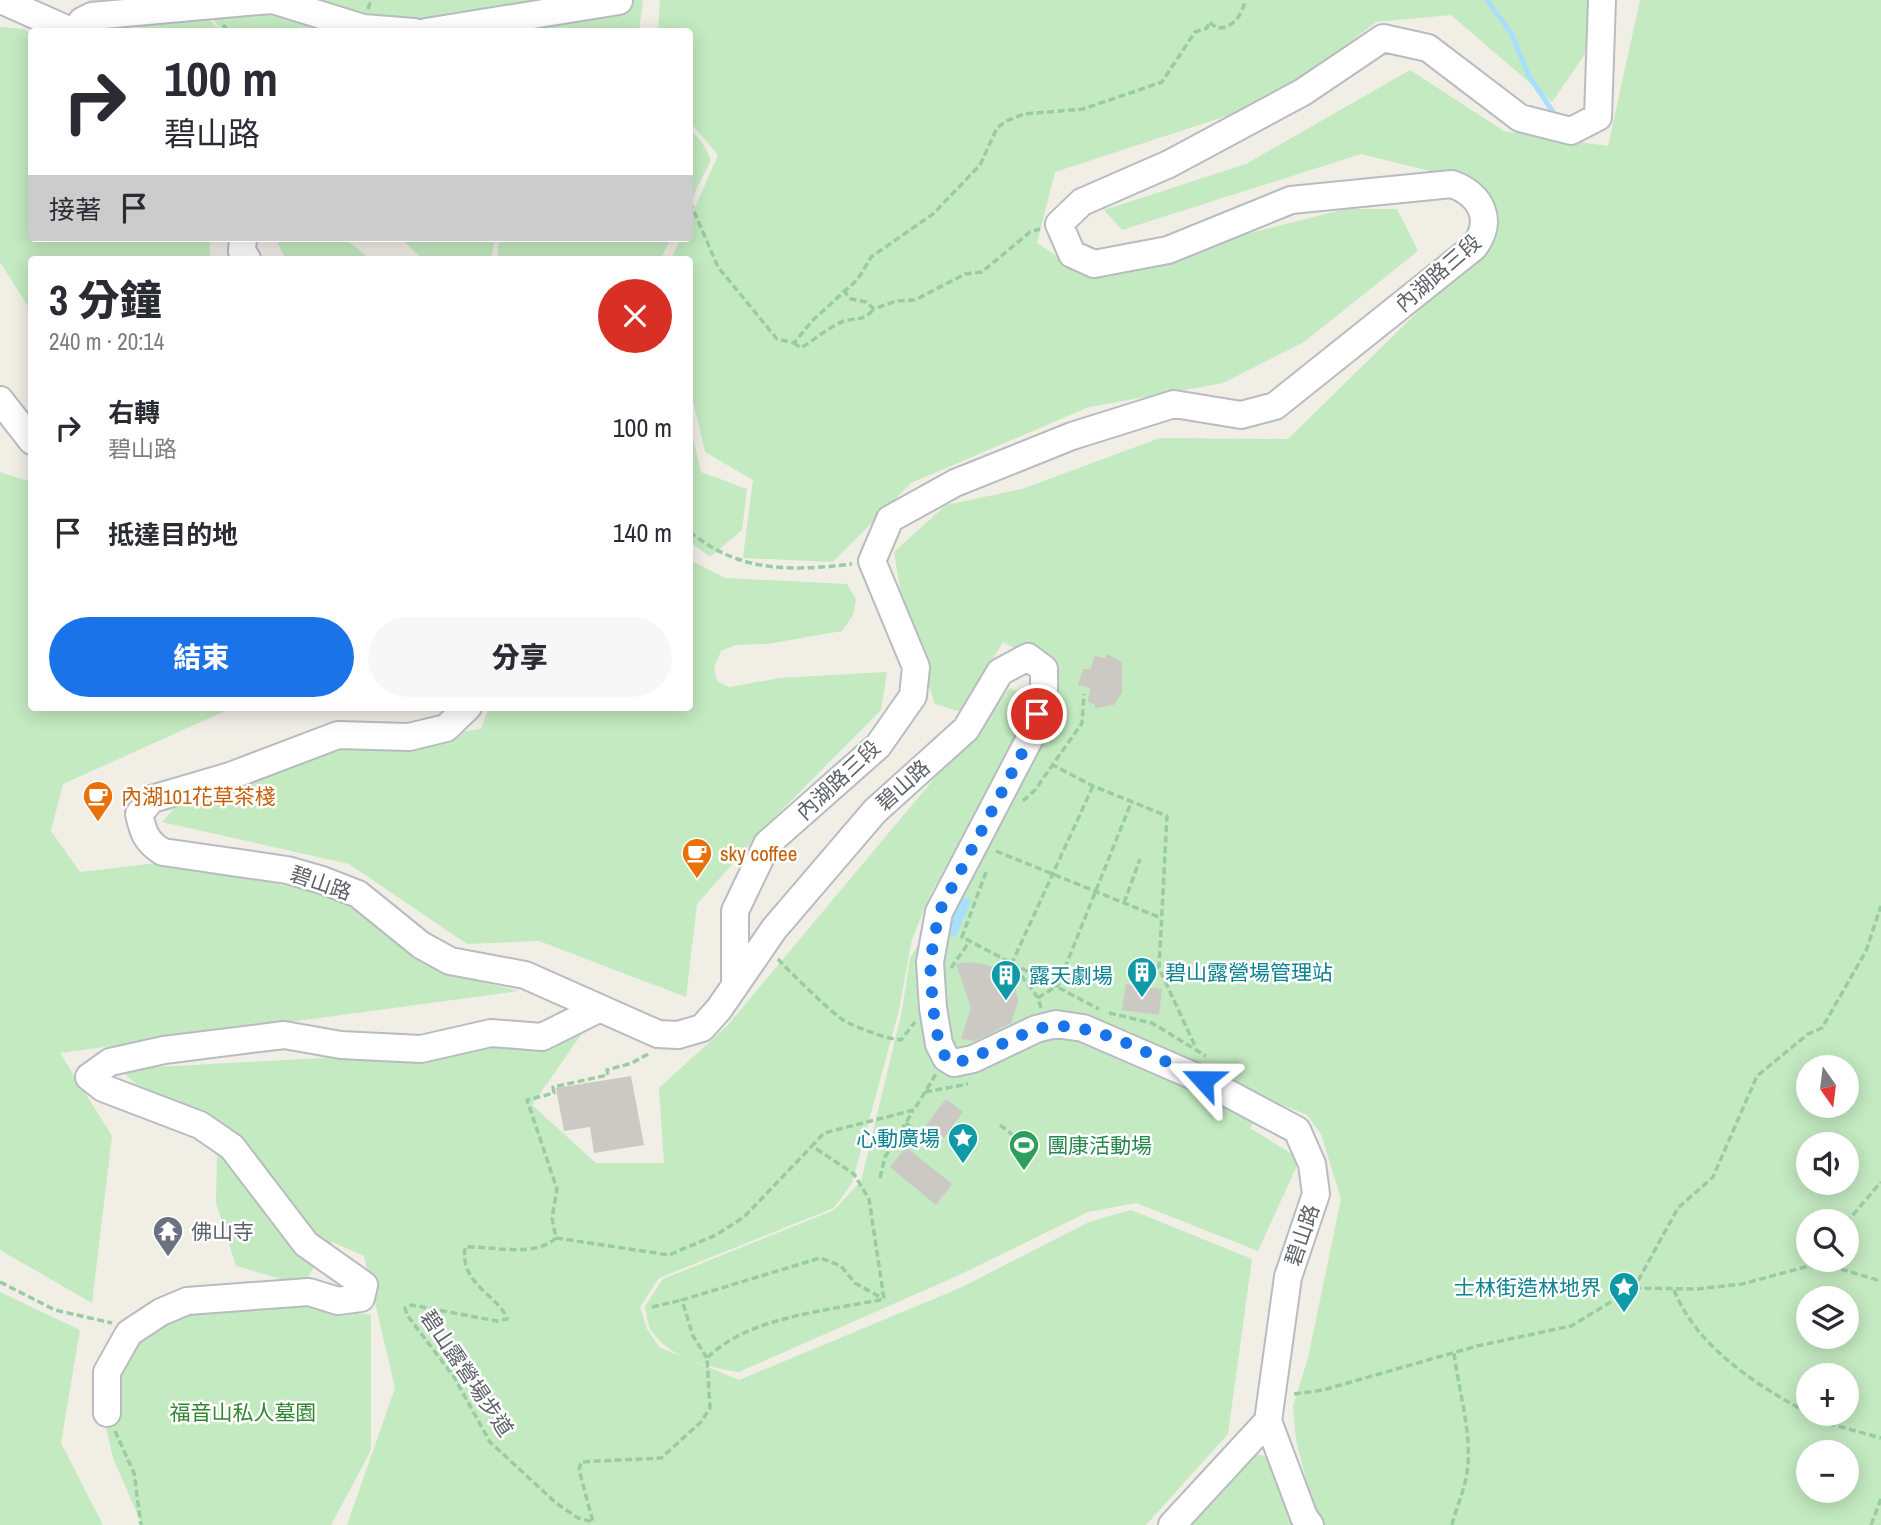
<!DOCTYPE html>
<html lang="zh-TW">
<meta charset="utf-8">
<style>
:root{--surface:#fff;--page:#f7f7f7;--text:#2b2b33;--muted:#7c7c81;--accent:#1a73e8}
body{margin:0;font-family:"Archivo Narrow","Noto Sans TC",sans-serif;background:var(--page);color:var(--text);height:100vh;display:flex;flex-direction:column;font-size:26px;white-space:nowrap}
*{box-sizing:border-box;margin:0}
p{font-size:23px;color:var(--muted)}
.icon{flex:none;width:38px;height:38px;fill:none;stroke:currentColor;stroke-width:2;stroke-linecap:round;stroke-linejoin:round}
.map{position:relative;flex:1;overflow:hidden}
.panel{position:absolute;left:28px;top:256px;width:665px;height:455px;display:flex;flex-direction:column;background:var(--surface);border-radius:7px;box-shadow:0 4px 18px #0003}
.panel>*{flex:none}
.guide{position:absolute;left:28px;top:28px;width:665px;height:214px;border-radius:7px;box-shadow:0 4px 18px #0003;background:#fff;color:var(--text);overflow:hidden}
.needle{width:46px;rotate:166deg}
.fabs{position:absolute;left:1796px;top:1055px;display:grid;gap:14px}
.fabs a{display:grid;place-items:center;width:63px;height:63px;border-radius:50%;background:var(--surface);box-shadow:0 4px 18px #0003;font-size:35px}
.pin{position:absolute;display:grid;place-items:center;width:60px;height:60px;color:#fff;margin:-30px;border:4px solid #fff;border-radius:50%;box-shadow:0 2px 7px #0007}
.me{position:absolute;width:77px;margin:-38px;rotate:294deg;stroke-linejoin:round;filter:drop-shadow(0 0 5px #0008)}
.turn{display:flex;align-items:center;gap:24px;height:147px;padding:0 21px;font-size:32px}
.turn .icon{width:91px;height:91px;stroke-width:2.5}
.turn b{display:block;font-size:49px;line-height:60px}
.then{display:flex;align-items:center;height:66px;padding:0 21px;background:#0003;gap:14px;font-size:26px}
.round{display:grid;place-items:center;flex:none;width:74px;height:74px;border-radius:37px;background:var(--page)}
.summary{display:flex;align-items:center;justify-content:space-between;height:119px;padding:0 21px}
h1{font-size:42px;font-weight:800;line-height:52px}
.primary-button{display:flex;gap:14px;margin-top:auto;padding:14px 21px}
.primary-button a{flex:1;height:80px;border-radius:42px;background:var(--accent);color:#fff;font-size:28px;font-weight:800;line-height:80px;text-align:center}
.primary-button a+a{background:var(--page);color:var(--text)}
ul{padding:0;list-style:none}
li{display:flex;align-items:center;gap:21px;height:105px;padding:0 21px}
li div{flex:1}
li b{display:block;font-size:26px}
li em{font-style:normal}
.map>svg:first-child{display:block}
</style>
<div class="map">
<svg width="1881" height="1525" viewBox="0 0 1881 1525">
<rect width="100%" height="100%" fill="#f1eee6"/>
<path fill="#c4eac1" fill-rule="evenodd" d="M88,0h113l-2,9 22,22h-76z
M205,0h438l-4,32 -416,-1 -21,-23z
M660,0h934l-9,54 -33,48 -101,-87 -75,7 -103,79 -218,71 -18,71 48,32 260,-66h52l21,42 -114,91 -81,41 -134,24 -178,76 -78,79 -90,-4 10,-78 -48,-28 -15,-64v-129h-19l10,-21h9v-19l28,-64 -28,-33v-90h-32z
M1640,0h241v1525h-556l-14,-26 -15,-59 -3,-34 15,-48 33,-159 -20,-65 -14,-19 -37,-15 -20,28 50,31 -42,92 -122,-48 -48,9 -131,64 -218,96c-29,-4 -74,-15 -89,-44 -3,-6 -3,-15 -5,-22l18,-27 171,-69 27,-29 41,-170 8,-53 118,-193 29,-60 2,-32 -56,-31 -42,70 -26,-8 -31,-91 -10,-61 52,-47 76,-16 138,-51 128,1 206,-202 -24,-56 -109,-27 -239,76 -18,-20 142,-46 164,-94 94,61 104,15zM1808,1068h38v38h-38zM1808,1144h38v39h-38zM1808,1222h38v38h-38zM1808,1298h38v39h-38zM1808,1376h38v38h-38zM1808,1452h38v39h-38z
M0,27l24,2 7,4 1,205h178v21h-178l-1,52 -31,-49z
M690,129l12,13 9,18 -21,42z
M275,238h69l26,21h-84z
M400,238h95l-4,21h-68z
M499,238h172l-10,21h-164z
M690,426l11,46 46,17 -5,41 -32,27 -20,-15z
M0,472l31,10 1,225h202l-171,77 -12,47 29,41 95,-11 188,42 79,69 77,19 -459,62 52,83 -20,167 -92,-53z
M690,560l35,18 122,6 9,15 -3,16 -11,16 -75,13 -32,1 -14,6 -7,17 3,13 12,6 51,-9 107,-6 -6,38 -113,114 -71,80 -11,93 -147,-56 -72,3 -118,-80 -187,-42 24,-27 149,-46 146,-20 8,-22h201z
M1010,688l16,7 2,25 -97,173 -19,46 -13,71 -47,173 -18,25 -175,70 -19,29 7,22 12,18 80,33 221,-92 129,-66 42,-12 121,49 -24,175 -82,91h-799l48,-137 -31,-132 -32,-14 -30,43 -66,-19 -20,-63 1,-48 -98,-86 314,-17 150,-20 -51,73 64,58h68l-5,-75 68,-62z
M0,1292l80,38 -19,113 42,82h-103z
M237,1297l134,18v135l-40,75h-189l-29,-67 -7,-30 -1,-57 27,-36z
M1252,1455h10l9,5 28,65h-110z"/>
<path fill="#a8dfff" d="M958,895l13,5 -15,37 -12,-4z"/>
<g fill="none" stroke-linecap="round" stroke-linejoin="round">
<path stroke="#a8dfff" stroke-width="5" d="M1487,0l24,33 18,43 28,42"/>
</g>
<path fill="#ccc8c3" d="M1107,654l15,8v31l-8,12 -19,3v-4l-7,-2 2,-14 -12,-3 5,-16h8l3,-13 11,2z
M969,962l20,3 19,11 6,6 4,20 -7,21 -36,18 -14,-2 10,-31 -15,-44z
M1126,984l36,5 -3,26 -37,-5z
M631,1076l13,69 -50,8 -4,-26 -26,4 -8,-43z
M946,1099l17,13 -19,26 -18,-13z
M906,1147l46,37 -16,21 -46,-38z"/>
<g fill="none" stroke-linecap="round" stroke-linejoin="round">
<g stroke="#b8bcc0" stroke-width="30">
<path id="minor" d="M1,0l72,32
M273,0l90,28 51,4
M75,32l7,-11 10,-5 178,-16
M426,32l193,-31
M243,238l-1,13 5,8
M0,400l32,41
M468,707l-22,21 -37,9 -71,-2 -108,41 -78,23 -13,15c4,18 7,28 24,38l124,18 35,10 36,14 63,51 29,16 75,14 133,59 20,1 24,-7 17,-19 55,-80 101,-118 91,-82 34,-57 28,-15 16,12v20l-14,49 -91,174 -9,50 3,46 6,36 7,14 8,5 19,-4 63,-30 20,-5 27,4 120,52 94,50 15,34 4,30 -28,83 -20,144 36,96 6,8
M735,982v-71l32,-67 111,-98 35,-50 3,-29 -44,-106 18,-42 65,-36 117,-47 102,-32 67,11 34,-9 199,-159c20,-26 8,-52 -22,-63l-161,16 -123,50 -74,14 -22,-10 -13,-30 23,-22 87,-38 134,-72 80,-54 45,10 92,70 51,13 27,-14 4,-117
M107,1413v-41l22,-39 32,-21 26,-11 122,-9 29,9 23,-3 3,-13 -58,-41 -74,-97 -32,-22 -97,-37 -14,-11 21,-15 54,-12 120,-15 57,10 80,4 70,-16 51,4 56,-28
M1172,1525l96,-104"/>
</g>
<path stroke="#99cca4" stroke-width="3.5" stroke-dasharray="7 3.5" stroke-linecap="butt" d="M368,9l3,-9
M223,25l7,7
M690,202l28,65 59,72 17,4 18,-22 46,-42 13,-22 62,-43 47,-49 17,-37 9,-7 18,-7 59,-5 79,-27 33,-50 12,-4 2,-6 8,6c16,1 26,-14 28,-28
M843,290l8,9 15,3 8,7 22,-8 19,-1 50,-26 17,-2 48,-40 10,-3
M794,343l7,5c13,-8 29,-22 43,-27 14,-4 18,1 29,-11
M690,532c50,41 101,39 162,32
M1051,764l42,22 74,30 -8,152 37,80
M1023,801l12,-11 47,-67 2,-29
M996,851l165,67
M986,872l-24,65 137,72
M1124,903l16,-44
M778,959c10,11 57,58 70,64 17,7 35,15 53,17l14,-18
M951,968l19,-27
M1038,998l-26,-35 81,-177
M1041,1008l-3,-10 20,-13 73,-182
M1109,1013l43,10 54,33
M648,1054l-16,9 -25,7 1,5 -55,12 1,6 -27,7 30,89 -5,29 4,20c-22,20 -63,8 -91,9 -6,38 36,50 42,72l-10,2 -86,-16 -6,3 2,7 47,62 36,65 66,61 22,15 15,4 -14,-52 2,-8 80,-4 40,-36 9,-14 -3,-50c42,-42 121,-47 177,-59l-15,-100 -15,-25 -42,-28 12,-13 90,-23 22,-36
M925,1092l43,-8
M906,1123l14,11
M1000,1125l17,13
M880,1178l5,-21 28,-46
M1846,1223l35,-41
M556,1238l113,17 47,-20 28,-18 68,-71
M1809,1266l5,-6
M0,1282l55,28 57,13
M1634,1288l63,1 45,-5 67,-18 25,1 47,14
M1674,1290c22,56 82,95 134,123
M652,1307l30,-7
M707,1358l-14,-22 -11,-36 138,-42 21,8 14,17 27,15
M1294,1394l29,-4 154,-44 94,-20 63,-38 44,-80 35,-31 44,-101 51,-42 14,-6 44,-77 15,-45
M1810,1414l17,9 54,15
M115,1431l19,42 7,52
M1452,1525c4,-18 13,-35 15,-53 6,-37 -9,-82 -13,-120
M1871,1525l10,-26"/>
<use href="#minor" stroke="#fff" stroke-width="26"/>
</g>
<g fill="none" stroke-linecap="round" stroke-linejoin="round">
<path stroke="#1a73e8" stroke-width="12" stroke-dasharray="0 21.6" d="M1037,714l-7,24 -91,174 -9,50 3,46 6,36 7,14 8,5c30,-7 55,-25 84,-34 47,-15 122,31 165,51"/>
</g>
<defs>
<g id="cafe-pin" transform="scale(1.575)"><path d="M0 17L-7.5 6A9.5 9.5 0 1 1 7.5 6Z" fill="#e8710a" stroke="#fff"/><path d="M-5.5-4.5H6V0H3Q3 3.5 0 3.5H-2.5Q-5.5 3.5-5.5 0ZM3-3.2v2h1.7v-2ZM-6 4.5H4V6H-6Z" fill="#fff"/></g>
<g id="building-pin" transform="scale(1.575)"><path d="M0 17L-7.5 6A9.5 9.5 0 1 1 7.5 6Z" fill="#0f9aa8" stroke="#fff"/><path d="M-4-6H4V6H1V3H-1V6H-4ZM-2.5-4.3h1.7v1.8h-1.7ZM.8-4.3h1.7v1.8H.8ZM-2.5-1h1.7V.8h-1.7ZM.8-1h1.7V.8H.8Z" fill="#fff"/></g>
<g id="sight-pin" transform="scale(1.575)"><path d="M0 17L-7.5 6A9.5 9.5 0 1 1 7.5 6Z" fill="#0f9aa8" stroke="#fff"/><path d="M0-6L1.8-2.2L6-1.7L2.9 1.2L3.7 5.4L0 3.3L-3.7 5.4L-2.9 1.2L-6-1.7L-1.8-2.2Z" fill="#fff"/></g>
<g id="stadium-pin" transform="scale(1.575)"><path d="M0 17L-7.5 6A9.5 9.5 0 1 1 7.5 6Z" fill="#2e9e5b" stroke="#fff"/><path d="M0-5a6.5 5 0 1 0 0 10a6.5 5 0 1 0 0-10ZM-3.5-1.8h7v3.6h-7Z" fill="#fff"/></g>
<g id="temple-pin" transform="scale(1.575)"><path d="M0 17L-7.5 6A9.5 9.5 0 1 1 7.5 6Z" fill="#6b7280" stroke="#fff"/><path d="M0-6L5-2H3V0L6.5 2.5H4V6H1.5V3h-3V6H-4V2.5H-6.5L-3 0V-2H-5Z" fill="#fff"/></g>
</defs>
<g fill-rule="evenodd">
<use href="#cafe-pin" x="98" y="796"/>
<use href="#cafe-pin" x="697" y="853"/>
<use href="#building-pin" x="1142" y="972"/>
<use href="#building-pin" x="1006" y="975"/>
<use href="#sight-pin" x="963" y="1138"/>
<use href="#stadium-pin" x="1024" y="1145"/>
<use href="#temple-pin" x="168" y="1231"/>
<use href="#sight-pin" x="1624" y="1287"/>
</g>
<g text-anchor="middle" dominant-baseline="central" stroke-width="5" stroke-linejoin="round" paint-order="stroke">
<g font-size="21" fill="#5d6267" stroke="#fff">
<text transform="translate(1438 273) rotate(-41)">內湖路三段</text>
<text transform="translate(838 780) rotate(-43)">內湖路三段</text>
<text transform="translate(903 785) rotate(-42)">碧山路</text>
<text transform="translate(321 883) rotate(19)">碧山路</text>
<text transform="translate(1302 1235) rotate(-71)">碧山路</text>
<text transform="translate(467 1373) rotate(56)">碧山露營場步道</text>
</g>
<g font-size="21" fill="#c56008" stroke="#fff" text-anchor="start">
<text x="121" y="796">內湖101花草茶棧</text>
<text x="720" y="853">sky coffee</text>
</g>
<g font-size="21" fill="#0d838f" stroke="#fff" text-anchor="start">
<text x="1165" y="972">碧山露營場管理站</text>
<text x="1029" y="975">露天劇場</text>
<text x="940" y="1138" text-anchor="end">心動廣場</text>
<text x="1601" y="1287" text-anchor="end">士林街造林地界</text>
</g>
<g font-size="21" fill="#27864d" stroke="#fff" text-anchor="start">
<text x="1047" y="1145">團康活動場</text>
</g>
<g font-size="21" fill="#5b616d" stroke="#fff" text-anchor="start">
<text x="191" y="1231">佛山寺</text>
</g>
<g font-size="21" fill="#30852e" stroke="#fff">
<text x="243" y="1412">福音山私人墓園</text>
</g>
</g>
</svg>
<div class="fabs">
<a><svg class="needle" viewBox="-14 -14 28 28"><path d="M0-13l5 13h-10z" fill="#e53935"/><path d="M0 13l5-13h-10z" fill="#7c7c81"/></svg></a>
<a><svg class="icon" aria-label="sound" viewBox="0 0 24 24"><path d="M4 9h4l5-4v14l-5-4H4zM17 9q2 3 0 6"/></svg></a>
<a><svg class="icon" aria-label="search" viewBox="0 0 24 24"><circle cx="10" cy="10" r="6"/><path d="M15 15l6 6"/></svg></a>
<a><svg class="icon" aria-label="layers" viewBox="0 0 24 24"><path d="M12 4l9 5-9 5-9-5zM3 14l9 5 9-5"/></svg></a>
<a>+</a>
<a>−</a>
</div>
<div class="pin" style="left:1037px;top:714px;background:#d93025"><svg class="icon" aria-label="arrive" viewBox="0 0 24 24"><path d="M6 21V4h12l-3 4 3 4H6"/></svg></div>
<svg class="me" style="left:1203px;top:1080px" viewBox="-20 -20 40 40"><path d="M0-17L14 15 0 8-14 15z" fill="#1a73e8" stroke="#fff" stroke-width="4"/></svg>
<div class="guide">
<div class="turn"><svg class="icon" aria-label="right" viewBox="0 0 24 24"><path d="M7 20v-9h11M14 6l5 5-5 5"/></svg><div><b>100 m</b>碧山路</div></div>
<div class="then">接著<svg class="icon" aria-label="arrive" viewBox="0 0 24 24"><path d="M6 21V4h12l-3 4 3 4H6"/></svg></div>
</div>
<section class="panel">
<div class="summary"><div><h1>3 分鐘</h1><p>240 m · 20:14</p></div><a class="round" style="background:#d93025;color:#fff"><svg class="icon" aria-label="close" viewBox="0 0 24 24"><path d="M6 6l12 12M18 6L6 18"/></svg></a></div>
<ul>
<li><svg class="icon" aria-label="right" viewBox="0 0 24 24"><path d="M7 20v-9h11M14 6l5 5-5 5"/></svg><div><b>右轉</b><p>碧山路</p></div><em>100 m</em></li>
<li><svg class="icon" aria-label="arrive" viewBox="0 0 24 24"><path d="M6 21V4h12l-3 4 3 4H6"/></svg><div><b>抵達目的地</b></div><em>140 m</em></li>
</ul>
<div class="primary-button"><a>結束</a><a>分享</a></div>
</section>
</div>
